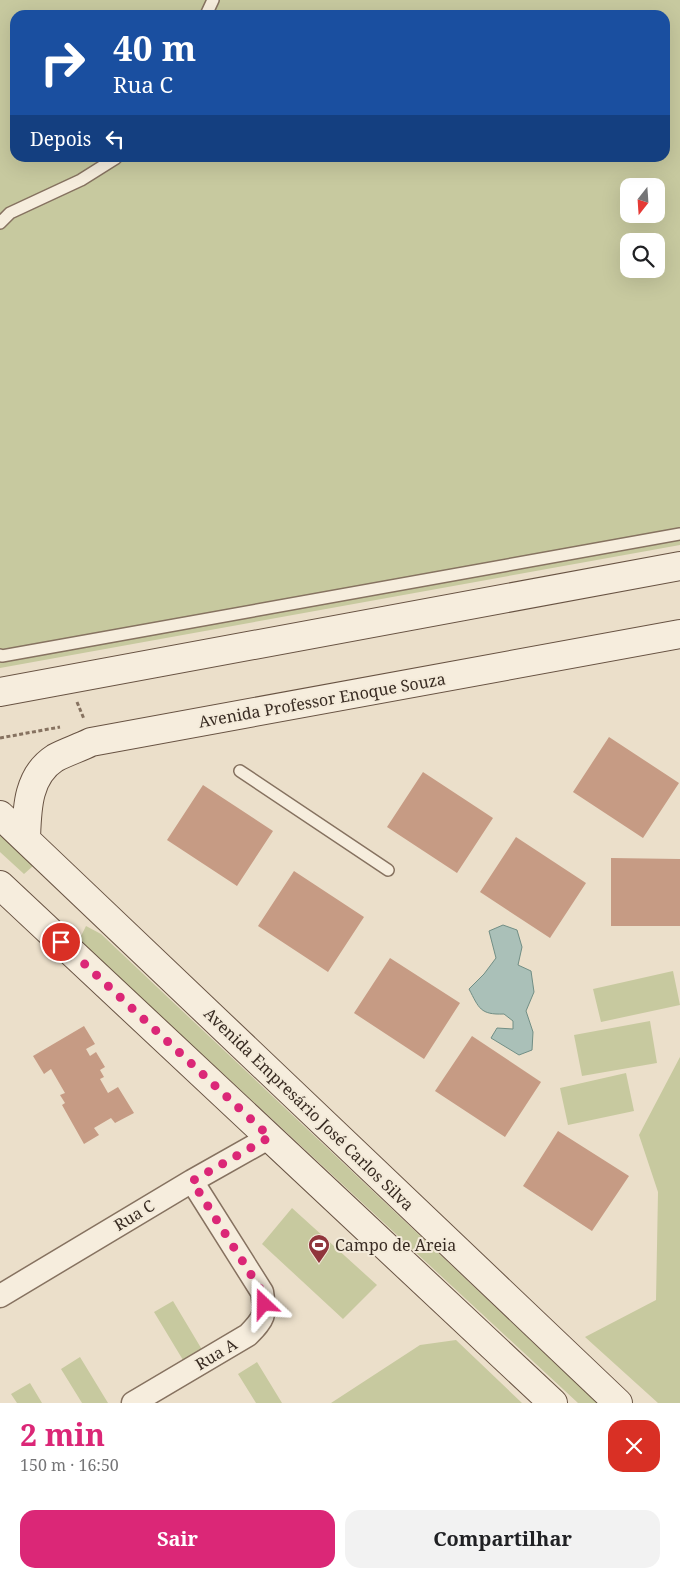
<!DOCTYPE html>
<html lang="pt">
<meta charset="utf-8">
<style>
:root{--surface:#fff;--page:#f2f2f2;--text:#202124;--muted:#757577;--accent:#db2777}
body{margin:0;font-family:"Noto Serif",serif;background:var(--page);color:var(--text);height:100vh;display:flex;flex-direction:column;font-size:19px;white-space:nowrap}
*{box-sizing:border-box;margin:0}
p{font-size:16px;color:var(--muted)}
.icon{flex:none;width:28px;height:28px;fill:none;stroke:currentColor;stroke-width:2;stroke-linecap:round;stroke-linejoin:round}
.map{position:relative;height:1403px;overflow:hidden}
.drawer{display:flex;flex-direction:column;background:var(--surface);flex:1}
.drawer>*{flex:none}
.guide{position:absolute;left:10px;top:10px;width:660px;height:152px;border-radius:15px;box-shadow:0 5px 20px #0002;background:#1a4fa0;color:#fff;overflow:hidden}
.needle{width:32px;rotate:197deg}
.controls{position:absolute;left:620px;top:178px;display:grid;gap:10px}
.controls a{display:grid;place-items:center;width:45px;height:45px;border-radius:10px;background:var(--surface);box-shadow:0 5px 20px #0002;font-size:25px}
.pin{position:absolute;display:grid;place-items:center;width:42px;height:42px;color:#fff;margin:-21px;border:2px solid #fff;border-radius:50%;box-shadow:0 1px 5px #0007}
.me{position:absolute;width:55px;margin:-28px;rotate:337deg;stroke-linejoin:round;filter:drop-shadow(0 0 4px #0008)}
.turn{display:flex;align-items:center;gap:18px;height:105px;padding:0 20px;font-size:22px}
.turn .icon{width:65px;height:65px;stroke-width:2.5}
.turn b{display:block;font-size:35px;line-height:42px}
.then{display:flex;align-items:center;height:48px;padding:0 20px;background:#0003;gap:10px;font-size:19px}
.round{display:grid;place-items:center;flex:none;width:52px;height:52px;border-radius:15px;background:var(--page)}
.overview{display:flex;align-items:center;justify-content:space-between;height:85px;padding:0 20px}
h1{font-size:30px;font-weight:700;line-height:38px;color:var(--accent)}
.primary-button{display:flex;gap:10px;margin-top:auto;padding:10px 20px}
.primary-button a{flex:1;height:58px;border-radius:15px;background:var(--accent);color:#fff;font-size:20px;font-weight:700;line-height:58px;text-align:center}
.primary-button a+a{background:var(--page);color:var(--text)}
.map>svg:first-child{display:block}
</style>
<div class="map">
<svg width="680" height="1403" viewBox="0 0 680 1403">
<rect width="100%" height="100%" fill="#ebdfca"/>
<path fill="#c7c99f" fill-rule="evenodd" d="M0,0h680v545l-680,123zM15,15h650v143h-650zM629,186h27v28h-27zM629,241h27v28h-27z
M0,834l33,32 -9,8 -24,-22z
M86,926l15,8 496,469h-19l-499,-463z
M673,971l7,34 -79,17 -8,-33z
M650,1021l7,42 -75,13 -8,-41z
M680,1057v346h-22l-73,-66 71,-37 2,-108 -19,-57z
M626,1073l8,38 -66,14 -8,-37z
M292,1208l85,77 -34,34 -81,-75z
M173,1301l31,52 -18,12 -32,-53z
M456,1340l66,63h-191l89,-58z
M80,1357l28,46h-26l-21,-34z
M257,1362l25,41h-26l-18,-29z
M30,1383l12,20h-25l-6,-9z"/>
<path fill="#aac0b8" stroke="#718e85" d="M503,925l14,5 5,17 -4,18 13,6 3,21 -8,19 7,21 -1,18 -13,5 -28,-17 6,-10 16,1v-8l-9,-7c-24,1 -25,-6 -35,-25l15,-15 12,-16 -7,-27z"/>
<path fill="#c69b84" d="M609,737l70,46 -36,55 -70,-46z
M423,772l70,46 -36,55 -70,-46z
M203,785l70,46 -36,55 -70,-46z
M516,837l70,46 -36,55 -70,-46z
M611,858l69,1v67h-69z
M294,871l70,46 -36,55 -70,-46z
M390,958l70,45 -36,56 -70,-46z
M84,1026l11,18 -9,5 4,7 6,-4 9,15 -5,3 4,7 -4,2 8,14 10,-6 16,26 -19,10 -4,-5 -17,10 5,7 -15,9 -22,-39 3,-2 -5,-8 5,-2 -14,-24 -7,5 -11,-18z
M472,1036l69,46 -36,55 -70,-46z
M558,1131l71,45 -37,55 -69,-45z"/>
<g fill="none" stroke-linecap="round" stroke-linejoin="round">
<g stroke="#867260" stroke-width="14">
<path id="lane" d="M206,15l7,-15
M0,223l10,-10 71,-33 35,-22
M0,655l2,1 678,-122
M240,771l148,99"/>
</g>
<g stroke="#867260" stroke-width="25">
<path id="street" d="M0,1296l192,-115 78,-44
M133,1403l115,-68c16,-16 18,-20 14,-43l-70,-111"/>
</g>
<g stroke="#685343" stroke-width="30">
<path id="secondary" d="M0,692l680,-126
M0,815l618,588
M26,839c1,-29 1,-63 29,-81 11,-6 24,-10 36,-16l589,-108
M0,885l553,518"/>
</g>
<path stroke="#867260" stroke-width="3" stroke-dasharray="4 2.5" stroke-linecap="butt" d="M77,702l7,17
M0,738l60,-11"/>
<use href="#lane" stroke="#f6eddd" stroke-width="11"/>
<use href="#street" stroke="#f6eddd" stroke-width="22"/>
<use href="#secondary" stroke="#f6eddd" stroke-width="28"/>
</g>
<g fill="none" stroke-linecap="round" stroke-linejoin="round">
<path stroke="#db2777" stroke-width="9" stroke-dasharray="0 16.2" d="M61,942l209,195 -78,44 70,111 2,12"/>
</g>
<defs>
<g id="stadium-pin" transform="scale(1.125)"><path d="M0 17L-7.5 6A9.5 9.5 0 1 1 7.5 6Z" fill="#90353c" stroke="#f3ead9"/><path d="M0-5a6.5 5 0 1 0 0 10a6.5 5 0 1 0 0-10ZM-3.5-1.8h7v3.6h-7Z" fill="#fff"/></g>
</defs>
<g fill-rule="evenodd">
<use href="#stadium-pin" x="319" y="1245"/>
</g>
<g text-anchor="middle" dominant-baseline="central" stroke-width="4" stroke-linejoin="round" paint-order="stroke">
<g font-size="16" fill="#382b22" stroke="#f3ead9">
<text transform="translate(322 700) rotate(-10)">Avenida Professor Enoque Souza</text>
<text transform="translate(309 1109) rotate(44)">Avenida Empresário José Carlos Silva</text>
<text transform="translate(134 1215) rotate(-31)">Rua C</text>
<text transform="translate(216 1354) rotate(-31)">Rua A</text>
</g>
<g font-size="16" fill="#382b22" stroke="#f3ead9" text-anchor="start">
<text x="335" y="1245">Campo de Areia</text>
</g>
</g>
</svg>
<div class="controls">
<a><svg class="needle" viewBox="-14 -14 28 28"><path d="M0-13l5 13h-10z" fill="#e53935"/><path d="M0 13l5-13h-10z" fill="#757577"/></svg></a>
<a><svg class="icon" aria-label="search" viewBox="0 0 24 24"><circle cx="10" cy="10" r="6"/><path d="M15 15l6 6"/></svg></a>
</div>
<div class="pin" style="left:61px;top:942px;background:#d93025"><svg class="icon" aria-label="arrive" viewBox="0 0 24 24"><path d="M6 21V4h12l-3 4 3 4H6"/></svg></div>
<svg class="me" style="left:264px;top:1304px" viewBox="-20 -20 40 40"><path d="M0-17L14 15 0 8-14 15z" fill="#db2777" stroke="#fff" stroke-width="4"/></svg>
<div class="guide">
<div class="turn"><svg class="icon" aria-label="right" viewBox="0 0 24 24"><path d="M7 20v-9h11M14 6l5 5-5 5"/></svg><div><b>40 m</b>Rua C</div></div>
<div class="then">Depois<svg class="icon" aria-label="left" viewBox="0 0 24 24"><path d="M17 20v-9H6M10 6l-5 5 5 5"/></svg></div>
</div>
</div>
<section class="drawer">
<div class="overview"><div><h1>2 min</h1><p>150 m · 16:50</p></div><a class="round" style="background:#d93025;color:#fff"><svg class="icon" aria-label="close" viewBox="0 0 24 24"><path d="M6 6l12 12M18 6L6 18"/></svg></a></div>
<div class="primary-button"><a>Sair</a><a>Compartilhar</a></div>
</section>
